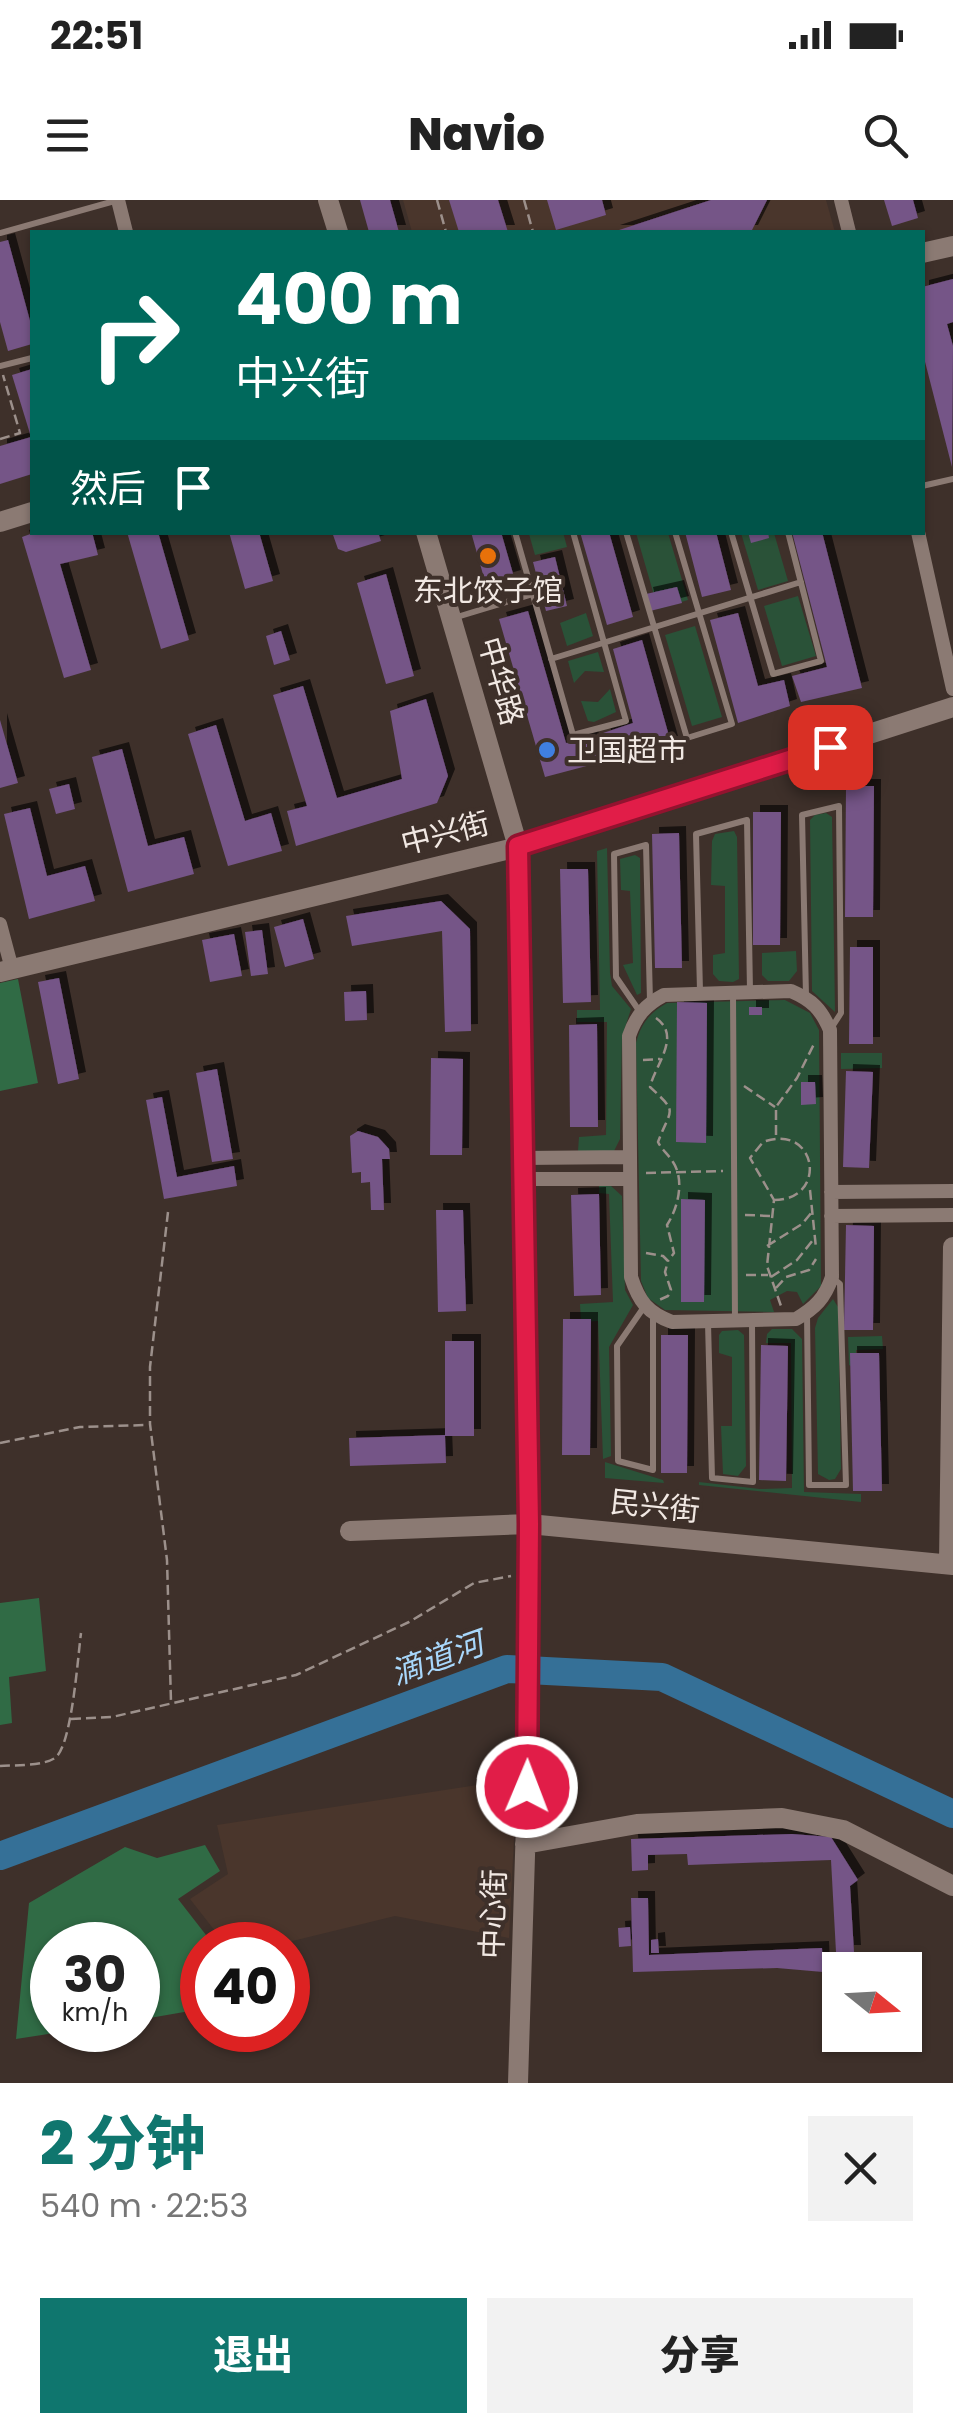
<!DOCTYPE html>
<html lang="zh">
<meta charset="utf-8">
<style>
:root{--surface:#fff;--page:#f2f2f2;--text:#222;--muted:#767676;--accent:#0f766e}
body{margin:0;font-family:Poppins,"Noto Sans SC",sans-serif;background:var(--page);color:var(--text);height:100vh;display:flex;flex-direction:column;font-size:38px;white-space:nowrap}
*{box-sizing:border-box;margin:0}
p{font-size:32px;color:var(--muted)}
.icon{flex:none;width:55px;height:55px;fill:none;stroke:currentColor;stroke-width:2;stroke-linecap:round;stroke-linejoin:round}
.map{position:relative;height:1883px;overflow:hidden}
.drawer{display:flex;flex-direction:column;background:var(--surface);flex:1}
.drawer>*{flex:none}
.top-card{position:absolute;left:30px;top:30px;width:895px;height:305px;border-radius:0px;box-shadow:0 2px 8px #0004;background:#00695c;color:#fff;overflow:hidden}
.needle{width:65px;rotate:108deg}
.tools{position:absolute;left:822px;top:1752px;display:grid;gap:20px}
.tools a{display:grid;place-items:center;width:100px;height:100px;border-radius:0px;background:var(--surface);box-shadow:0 2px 8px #0004;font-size:50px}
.speed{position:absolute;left:30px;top:1722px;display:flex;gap:20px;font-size:50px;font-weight:700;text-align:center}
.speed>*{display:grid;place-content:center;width:130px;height:130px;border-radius:50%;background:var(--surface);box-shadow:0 2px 8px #0004;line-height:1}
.speed small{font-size:25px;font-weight:400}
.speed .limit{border:15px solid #d22;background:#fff;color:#111}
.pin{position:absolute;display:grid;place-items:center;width:85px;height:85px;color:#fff;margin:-42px;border-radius:20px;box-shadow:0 5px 15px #0006}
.me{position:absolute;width:110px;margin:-55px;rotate:1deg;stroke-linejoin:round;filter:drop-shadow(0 0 8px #0008)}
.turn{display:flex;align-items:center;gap:35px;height:210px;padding:0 40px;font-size:45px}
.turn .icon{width:130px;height:130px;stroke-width:2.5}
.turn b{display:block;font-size:70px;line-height:85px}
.then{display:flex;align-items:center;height:95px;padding:0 40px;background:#0003;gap:20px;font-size:38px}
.round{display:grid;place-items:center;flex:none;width:105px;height:105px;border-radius:0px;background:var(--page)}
.summary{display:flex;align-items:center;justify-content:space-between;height:170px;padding:0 40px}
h1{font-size:60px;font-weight:800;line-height:75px;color:var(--accent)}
.primary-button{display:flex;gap:20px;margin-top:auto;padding:20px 40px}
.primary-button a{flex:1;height:115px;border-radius:0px;background:var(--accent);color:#fff;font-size:40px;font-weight:800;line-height:115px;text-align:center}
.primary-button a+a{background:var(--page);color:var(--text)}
.status{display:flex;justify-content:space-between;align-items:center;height:70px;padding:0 50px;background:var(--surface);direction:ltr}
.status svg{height:28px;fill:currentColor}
header{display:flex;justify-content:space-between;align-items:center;height:130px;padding:0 40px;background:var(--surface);font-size:45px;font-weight:800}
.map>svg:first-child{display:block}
</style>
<div class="status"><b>22:51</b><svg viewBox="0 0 49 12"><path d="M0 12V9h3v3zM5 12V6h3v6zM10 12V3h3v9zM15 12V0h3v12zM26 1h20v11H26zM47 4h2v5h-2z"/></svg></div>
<header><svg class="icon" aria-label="menu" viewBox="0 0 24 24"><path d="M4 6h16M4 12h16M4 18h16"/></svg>Navio<svg class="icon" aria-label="search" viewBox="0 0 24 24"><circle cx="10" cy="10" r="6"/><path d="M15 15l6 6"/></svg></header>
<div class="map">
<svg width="953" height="1883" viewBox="0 0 953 1883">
<defs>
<filter id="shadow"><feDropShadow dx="7" dy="-7" stdDeviation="0" flood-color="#0009"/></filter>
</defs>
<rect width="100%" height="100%" fill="#3e302a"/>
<path fill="#4a362c" d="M403,0h423l9,32h-423z
M517,1579l-8,159 -114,-22 -119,29 -57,-9 -29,-37 38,-25 -11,-49z"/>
<path fill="#2a5238" d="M563,332l4,15 -32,8 -6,-21z
M636,333h32l20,67 -30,9z
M741,333h33l14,48 -30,9z
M798,396l18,60 -34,10 -18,-60z
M586,413l7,23 -26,10 -7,-23z
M695,426l27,91 -30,9 -27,-91z
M598,452l6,20 -19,-1 -11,12 -6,-22z
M610,489l6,23 -22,10 -6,-1 -7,-20 17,1z
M826,613l6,4 3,195 -23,-21 -2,-171 5,-5z
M734,631l3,6 2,142 -6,3 -14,-1 -6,-7v-19l12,-2v-67l-14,-1 1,-44 3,-7z
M607,648l3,125 2,13 19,23 -9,28 -2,102 -6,12h-36l1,-14 27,-2 1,-113h-30v-12h23l-3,-159z
M635,655l5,3 1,135 -4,2 -14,-30 10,-2 -3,-72 -9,-1 -1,-31z
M796,751l1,20 -8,10h-21l-6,-6v-22z
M785,800l25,13 9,17 2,256 -18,18 -6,-12 -10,-1 -17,9 4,12 -109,-2 -17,-12 -7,-17 -5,-238c5,-19 13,-30 31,-40z
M841,853h41v15l-41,1z
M599,986h12l11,10 3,94 8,15 -24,42 2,109 -8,3 -5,-138 -17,1 -1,-18 33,-2 -4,-108 -10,-1z
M833,1099l5,8 3,162 -6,10 -6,1 -11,-6 -3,-146 3,-10z
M772,1129h20l10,10 2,153 57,2v8l-162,-17v-3l61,7 32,-1 -1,-145h-25l1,-9z
M738,1130l6,5 2,131 -8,10 -15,-2 -2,-48h11v-69l-13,-4v-18l3,-4z
M882,1136l1,13 -27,1v19l-7,-4 -1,-28z
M605,1262l58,18 1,3 -59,-5z"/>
<path fill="#306b45" d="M18,779l20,104 -38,8v-108z
M39,1398l7,73 -37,6 3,46 -12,2v-122z
M205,1645l15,26 -42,28 35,45 6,1h-17v60l-12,6 -52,9v-75h-86v85h22l-58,9 13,-136 96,-56 32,11z"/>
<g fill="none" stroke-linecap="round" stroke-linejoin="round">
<path stroke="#357097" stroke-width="28" d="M0,1656l507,-187 155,8 291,137"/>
</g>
<path fill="#755487" filter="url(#shadow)" d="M360,0h30l9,32h-30z
M449,0h49l10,32h-49z
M547,0h55l4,15 -50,15z
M711,0h56l-16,32h-138z
M884,0h29l5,18 -26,8z
M8,40l24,88v16l-24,7 -8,-29v-80z
M953,79v43l-6,2 6,22 -1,121 -30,-117v-63z
M32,169v105l-32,10v-38l31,-9 -19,-62z
M36,332h56l6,23 -38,9 31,106 -27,8 -42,-141z
M127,332h31l31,108 -28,9z
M229,332h30l14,49 -28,8z
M332,332h46l3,9 -35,11 -8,-3z
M471,332h30l13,45 -28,8z
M580,332h29l24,85 -26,8z
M685,332h31l15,58 -29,7z
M748,332h20l1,6 -18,5z
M792,332h30l40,156 -61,14 -9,-26 35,-9z
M555,357l12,49 -21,5 -13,-49z
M386,374l28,102 -28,8 -29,-101z
M677,387l5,16 -32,8 -4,-17z
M528,411l38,132 25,-6 7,26 -53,14 -46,-158z
M738,413l20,73 26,-6 6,26 -52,17 -28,-103z
M281,431l9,29 -16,5 -8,-29z
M642,440l29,103 -61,17 -7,-27 30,-10 -20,-74z
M303,486l34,112 65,-19 -12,-68 36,-12 22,77 -11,27 -141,43 -9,-35 20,-5 -34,-111z
M0,520l18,63 -18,5z
M216,525l29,96 26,-8 11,38 -54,15 -40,-132z
M122,549l26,97 36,-9 10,37 -66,18 -36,-135z
M69,584l6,25 -19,5 -7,-25z
M846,586h28l-1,131h-28z
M30,608l17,68 38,-10 10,35 -66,18 -25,-105z
M753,612h28l-1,133h-27z
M679,633l3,135h-27l-3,-134z
M560,669h28l3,133 -28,1z
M441,701l29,28 1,102 -26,1 -3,-101 -90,15 -6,-30z
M303,719l11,40 -29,8 -11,-40z
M262,730l6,44 -17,2 -6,-44z
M234,734l8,42 -32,6 -8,-42z
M850,747h23v97h-24z
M59,778l20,101 -21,5 -20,-102z
M366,791l1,29 -22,1 -1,-29z
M677,802l30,1 -1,140 -30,-1z
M749,807h13v8h-13z
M597,824l1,103h-28l-1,-102z
M431,858l32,1 -1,96h-32z
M217,869l16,90 -21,3 -16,-89z
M846,871l27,1 -4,96 -26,-1z
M801,882h14l1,22 -15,1z
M162,897l15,80 57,-11 3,20 -73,13 -18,-99z
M358,931l20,6 11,12 1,10h-8l2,51h-13l-1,-28 -9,1v-11l-9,1 -2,-37z
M599,994l2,101 -27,1 -3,-101z
M681,999l24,1 -1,102h-23z
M436,1010h27l3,101 -28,1z
M846,1025l28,1 -1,104h-29z
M563,1119h28l-1,136h-28z
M661,1135h27l-1,138h-26z
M445,1141h29v95h-29l1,27 -96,3 -1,-28 96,-3z
M761,1145l27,1 -2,135 -27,-1z
M850,1153h29l3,138h-29z
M792,1634l39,3 27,43 -8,6 4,66h-18l-5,-92 -143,5 -1,-11 -39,1v15l-16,1 -1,-32z
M631,1698h17l1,57 173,-7 1,24 -46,-4 -144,4z
M630,1727l1,19 -12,1 -1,-19z
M658,1739l1,14h-8v-13z"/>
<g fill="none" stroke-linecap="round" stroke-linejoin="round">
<path stroke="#9c908b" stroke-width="2.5" stroke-dasharray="10 5" stroke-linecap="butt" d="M437,0l9,32
M524,0l9,32
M0,239l20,-6 -17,-58
M656,818c26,18 -1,47 -6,69 29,27 21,20 8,55 4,8 10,12 15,20 12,18 5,46 -6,63l7,28 -6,8
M643,860l17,-1
M744,886l31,21
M776,935v-28l21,-29 17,-34
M646,973l77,-2
M810,990l6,58
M774,1000c55,0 43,-78 -11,-58l-13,16 24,42 -7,66 14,40
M168,1012l-18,155v57l17,136 4,142
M745,1015l27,1
M767,1046l35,-22 10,-12
M646,1053l17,3 5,5 -3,11 6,18 -3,6 -9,4
M746,1075h22
M771,1077l26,-17 16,-20
M776,1088l10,-11 23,-7 7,-11
M0,1243l80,-16 67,-2
M71,1519l41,-2 184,-42 113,-53 65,-39 37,-7
M0,1566c15,-1 43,0 55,-8 17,-12 23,-103 26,-125"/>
<path stroke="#8b7a73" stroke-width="6" d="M0,33l118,-33
M0,166l32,-8
M922,286l31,-7
M515,332l58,203 53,-14 -53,-189
M626,332l61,206 45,-14 -57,-192
M731,332l42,142 48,-13 -33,-129
M457,417l76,-23
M551,459l250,-77
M700,791l-4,-157 51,-14 3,171
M733,794l2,327
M806,796l-4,-181 37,-9 2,207 -9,14
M640,812l-24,-35 -2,-123 32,-9 4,156
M644,1107l-27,39 1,115 35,9v-153
M807,1114l2,171h37l-6,-201 -6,-5
M708,1123l4,155 41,4 -1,-160"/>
<path stroke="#8b7a73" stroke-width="14" d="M118,0l8,32
M841,0l8,32
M918,332l35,157
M0,724l12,45
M791,791c21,9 30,18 39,39l2,247c-7,21 -17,31 -36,42l-124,3c-24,-9 -33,-20 -41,-45l-2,-241c7,-20 16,-31 35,-41z
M523,958l107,-1
M523,979h107
M831,992l122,-1
M831,1016l122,-1"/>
<path stroke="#8b7a73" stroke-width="20" d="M328,0l10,32
M922,53l31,-7
M0,322l32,-10
M426,332l92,315 11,726 -1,185 -10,325
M0,772l518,-125 435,-140
M350,1331l179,-7 424,41
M949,1364l4,-317
M525,1644l112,-20 145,-6 61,12 110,56"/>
</g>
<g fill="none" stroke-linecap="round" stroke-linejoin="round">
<g stroke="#92132f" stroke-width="25">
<path id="route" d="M527,1587l2,-263 -11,-678 312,-99"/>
</g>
<use href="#route" stroke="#e11d48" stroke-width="18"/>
</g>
<circle fill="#e8710a" stroke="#3e302a" stroke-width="4" cx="488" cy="356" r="10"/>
<circle fill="#3f7fe0" stroke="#3e302a" stroke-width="4" cx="547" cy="550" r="10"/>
<g text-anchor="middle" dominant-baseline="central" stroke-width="8" stroke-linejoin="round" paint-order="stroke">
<g font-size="30" fill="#f1e8e3" stroke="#3e302a">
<text x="488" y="390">东北饺子馆</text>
<text x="567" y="550" text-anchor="start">卫国超市</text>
</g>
<g font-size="30" fill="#f1e8e3" stroke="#3e302a">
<text transform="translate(501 481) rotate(74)">中华路</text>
<text transform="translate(445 633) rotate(-14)">中兴街</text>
<text transform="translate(655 1306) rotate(6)">民兴街</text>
<text transform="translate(493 1714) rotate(-88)">中心街</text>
</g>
<g font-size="32" font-style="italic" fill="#a8d7fb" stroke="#3e302a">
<text transform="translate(437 1458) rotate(-20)">滴道河</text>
</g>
</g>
</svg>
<div class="tools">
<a><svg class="needle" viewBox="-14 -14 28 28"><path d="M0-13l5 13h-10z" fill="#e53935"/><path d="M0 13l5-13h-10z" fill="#767676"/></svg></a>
</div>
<div class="speed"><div>30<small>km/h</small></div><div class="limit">40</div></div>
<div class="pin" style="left:830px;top:547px;background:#d93025"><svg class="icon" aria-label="arrive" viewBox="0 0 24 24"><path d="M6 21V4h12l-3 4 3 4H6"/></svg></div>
<svg class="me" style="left:527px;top:1587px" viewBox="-20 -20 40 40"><circle r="17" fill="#e11d48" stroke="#fff" stroke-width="3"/><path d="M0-11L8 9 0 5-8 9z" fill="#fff"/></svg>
<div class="top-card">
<div class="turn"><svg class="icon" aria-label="right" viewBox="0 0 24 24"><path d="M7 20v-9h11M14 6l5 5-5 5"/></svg><div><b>400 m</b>中兴街</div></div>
<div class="then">然后<svg class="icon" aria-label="arrive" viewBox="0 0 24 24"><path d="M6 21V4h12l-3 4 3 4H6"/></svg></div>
</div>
</div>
<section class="drawer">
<div class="summary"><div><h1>2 分钟</h1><p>540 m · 22:53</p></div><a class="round"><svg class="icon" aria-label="close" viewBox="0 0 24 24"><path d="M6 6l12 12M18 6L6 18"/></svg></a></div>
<div class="primary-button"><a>退出</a><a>分享</a></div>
</section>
